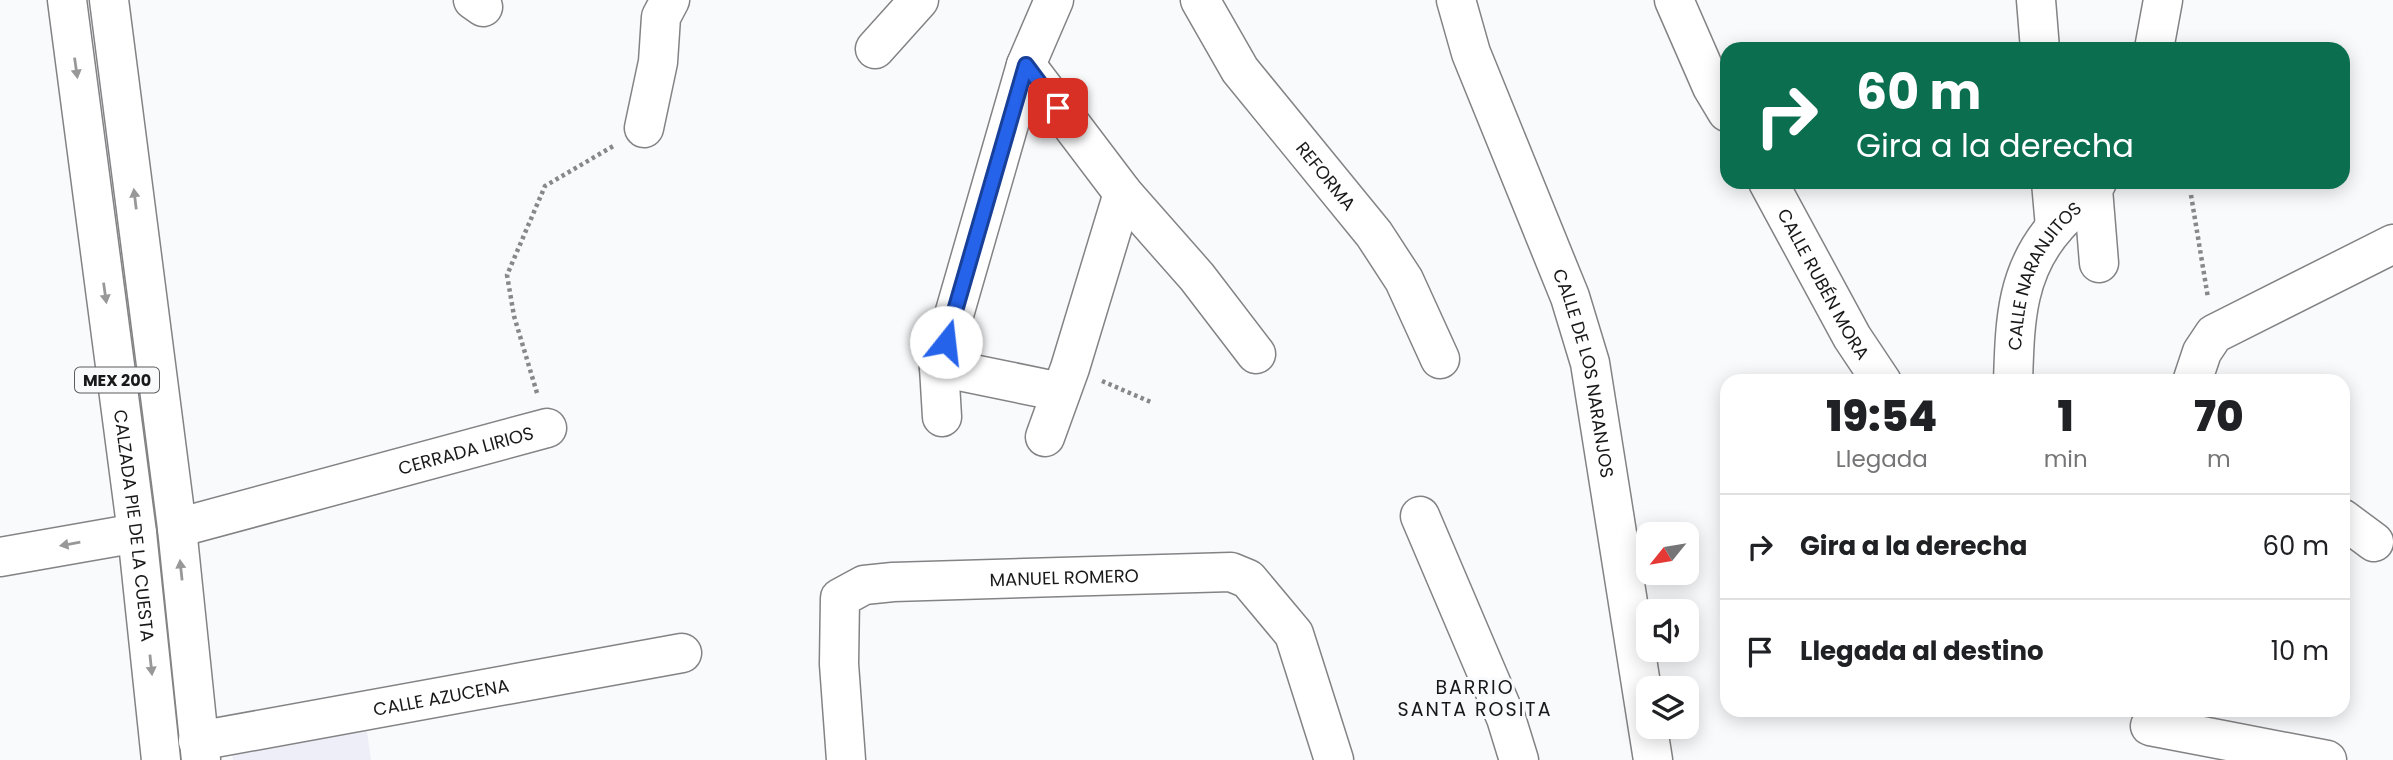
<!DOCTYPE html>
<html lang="es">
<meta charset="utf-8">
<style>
:root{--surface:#fff;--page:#f2f2f2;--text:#202124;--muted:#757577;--line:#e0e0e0}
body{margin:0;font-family:Poppins,sans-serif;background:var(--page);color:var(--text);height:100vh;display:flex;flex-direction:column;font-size:26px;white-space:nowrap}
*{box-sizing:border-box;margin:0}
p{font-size:23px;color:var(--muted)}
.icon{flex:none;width:38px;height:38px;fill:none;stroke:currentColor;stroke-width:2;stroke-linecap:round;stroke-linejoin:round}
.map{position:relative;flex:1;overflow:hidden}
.drawer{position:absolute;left:1720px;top:374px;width:630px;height:343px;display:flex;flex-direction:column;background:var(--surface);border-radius:21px;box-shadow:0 4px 18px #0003}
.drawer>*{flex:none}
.hud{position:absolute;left:1720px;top:42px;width:630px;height:147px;border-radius:21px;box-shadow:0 4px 18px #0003;background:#0b6e4f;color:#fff;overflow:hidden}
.needle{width:46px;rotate:240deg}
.fabs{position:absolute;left:1636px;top:522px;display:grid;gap:14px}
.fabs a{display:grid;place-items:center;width:63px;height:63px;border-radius:14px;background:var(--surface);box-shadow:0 4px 18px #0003;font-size:35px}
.pin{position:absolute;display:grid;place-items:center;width:60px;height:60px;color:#fff;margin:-30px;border-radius:14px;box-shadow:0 4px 10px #0006}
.me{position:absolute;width:77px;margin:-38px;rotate:16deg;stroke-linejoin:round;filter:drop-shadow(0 0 5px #0008)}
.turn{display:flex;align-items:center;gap:24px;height:147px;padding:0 21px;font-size:32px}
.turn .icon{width:91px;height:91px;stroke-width:2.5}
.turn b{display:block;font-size:49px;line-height:60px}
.eta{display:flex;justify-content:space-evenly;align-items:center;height:119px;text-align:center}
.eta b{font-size:42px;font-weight:800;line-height:49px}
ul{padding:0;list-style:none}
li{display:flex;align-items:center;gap:21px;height:105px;padding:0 21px;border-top:2px solid var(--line)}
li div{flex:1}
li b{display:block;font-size:26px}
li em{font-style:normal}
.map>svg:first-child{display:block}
</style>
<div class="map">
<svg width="2393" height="760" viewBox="0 0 2393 760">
<rect width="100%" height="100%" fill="#f9fafc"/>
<path fill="#edeef7" d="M364,710l7,50h-138l-6,-42z"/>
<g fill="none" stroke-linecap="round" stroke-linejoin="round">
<g stroke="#838385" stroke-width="41">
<g id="minor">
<path d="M473,0l10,7"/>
<path id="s1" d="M1200,0l40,70 134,164 30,46 36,79"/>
<path id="s2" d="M1456,0l15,53 99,244 20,66 63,397"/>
<path d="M1674,0l38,87 15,25"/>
<path d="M2036,0l4,49"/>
<path d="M875,49l44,-49"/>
<path d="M2154,49l9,-49"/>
<path d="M1026,65l97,128 74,84 59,77"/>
<path d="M644,128l14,-66 3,-45 9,-17"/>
<path id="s3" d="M1768,182l84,155 30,45"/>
<path d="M2051,182l4,45"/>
<path d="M2093,189l6,74"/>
<path d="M939,367l122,25"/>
<path id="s4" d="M2013,382c2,-59 2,-110 44,-157 13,-14 30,-26 40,-43"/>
<path d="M2192,382l10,-30 12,-18 179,-90"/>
<path d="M942,417l-3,-50 87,-302 28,-65"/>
<path d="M1045,437l25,-69 53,-175"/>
<path d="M1420,516l86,202 13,42"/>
<path d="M2343,519l31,23"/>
<path id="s5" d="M177,528l370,-100"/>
<path d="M0,557l137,-24"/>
<path d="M2150,726l177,34"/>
<path id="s6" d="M198,741l484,-88"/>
<path id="s7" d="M846,760l-7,-96 1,-66 24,-13 29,-3 338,-10 17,7 46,55 40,126"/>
</g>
</g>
<g stroke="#838385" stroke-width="41">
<g id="major">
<path id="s8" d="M67,0l70,533 24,227"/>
<path d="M109,0l68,528 24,232"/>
</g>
</g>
<path stroke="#878889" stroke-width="4.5" stroke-dasharray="3.5 3.5" stroke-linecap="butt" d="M2191,195l17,103
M1102,381l51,22
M537,393l-23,-77 -7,-41 38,-89 70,-41"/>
<use href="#minor" stroke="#fff" stroke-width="38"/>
<use href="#major" stroke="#fff" stroke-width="38"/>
</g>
<defs><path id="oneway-solid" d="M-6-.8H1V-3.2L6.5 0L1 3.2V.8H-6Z" transform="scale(1.75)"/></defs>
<g fill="#989898">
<use href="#oneway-solid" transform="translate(76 68) rotate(82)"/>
<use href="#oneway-solid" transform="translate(135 199) rotate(-97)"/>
<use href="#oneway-solid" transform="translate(105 293) rotate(82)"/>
<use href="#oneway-solid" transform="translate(70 544) rotate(170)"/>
<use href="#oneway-solid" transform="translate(181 570) rotate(-96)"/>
<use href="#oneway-solid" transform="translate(151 665) rotate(84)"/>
</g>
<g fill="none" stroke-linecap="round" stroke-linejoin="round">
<g stroke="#184099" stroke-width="18">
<path id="route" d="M946,342l80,-277 32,43"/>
</g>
<use href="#route" stroke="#2563eb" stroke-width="12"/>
</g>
<g text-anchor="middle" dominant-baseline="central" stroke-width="6" stroke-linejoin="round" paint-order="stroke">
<rect fill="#f9fafc" stroke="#5c5c5e" stroke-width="2" x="75" y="367.5" width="84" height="25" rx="5"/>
<g font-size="16" font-weight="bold" fill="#19191a">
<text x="117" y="380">MEX 200</text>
</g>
<g font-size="18" fill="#19191a" stroke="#f9fafc">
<text stroke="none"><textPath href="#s1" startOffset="217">REFORMA</textPath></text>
<text stroke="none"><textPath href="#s4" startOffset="114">CALLE NARANJITOS</textPath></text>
<text stroke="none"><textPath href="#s3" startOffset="116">CALLE RUBÉN MORA</textPath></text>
<text stroke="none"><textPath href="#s2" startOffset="396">CALLE DE LOS NARANJOS</textPath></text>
<text stroke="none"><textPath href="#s5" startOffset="299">CERRADA LIRIOS</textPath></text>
<text stroke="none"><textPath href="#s8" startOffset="530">CALZADA PIE DE LA CUESTA</textPath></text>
<text stroke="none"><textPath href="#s7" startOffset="390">MANUEL ROMERO</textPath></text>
<text stroke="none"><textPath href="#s6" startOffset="247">CALLE AZUCENA</textPath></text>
</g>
<g font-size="19" letter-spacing="2" fill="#19191a" stroke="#f9fafc">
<text x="1475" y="687">BARRIO<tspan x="1475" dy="22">SANTA ROSITA</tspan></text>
</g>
</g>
</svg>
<div class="fabs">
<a><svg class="needle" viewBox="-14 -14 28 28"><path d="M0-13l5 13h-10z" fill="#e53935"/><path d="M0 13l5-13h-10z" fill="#757577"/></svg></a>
<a><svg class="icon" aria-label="sound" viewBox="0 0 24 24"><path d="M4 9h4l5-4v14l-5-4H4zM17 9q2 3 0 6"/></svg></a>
<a><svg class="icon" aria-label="layers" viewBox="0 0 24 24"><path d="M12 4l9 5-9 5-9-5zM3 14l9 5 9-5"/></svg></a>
</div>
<div class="pin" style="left:1058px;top:108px;background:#d93025"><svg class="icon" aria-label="arrive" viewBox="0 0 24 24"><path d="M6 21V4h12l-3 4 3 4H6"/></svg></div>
<svg class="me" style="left:946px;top:342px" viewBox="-20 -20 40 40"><circle r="19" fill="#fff"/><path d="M0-13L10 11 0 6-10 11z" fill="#2563eb"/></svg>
<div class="hud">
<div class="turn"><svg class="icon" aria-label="right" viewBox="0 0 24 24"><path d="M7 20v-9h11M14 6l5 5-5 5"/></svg><div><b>60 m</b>Gira a la derecha</div></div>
</div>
<section class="drawer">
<div class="eta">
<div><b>19:54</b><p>Llegada</p></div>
<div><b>1</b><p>min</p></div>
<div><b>70</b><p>m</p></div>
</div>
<ul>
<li><svg class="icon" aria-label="right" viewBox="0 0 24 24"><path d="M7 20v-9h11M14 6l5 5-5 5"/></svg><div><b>Gira a la derecha</b></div><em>60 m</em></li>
<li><svg class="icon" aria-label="arrive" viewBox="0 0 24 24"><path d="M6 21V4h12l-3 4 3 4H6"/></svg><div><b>Llegada al destino</b></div><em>10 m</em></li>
</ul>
</section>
</div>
